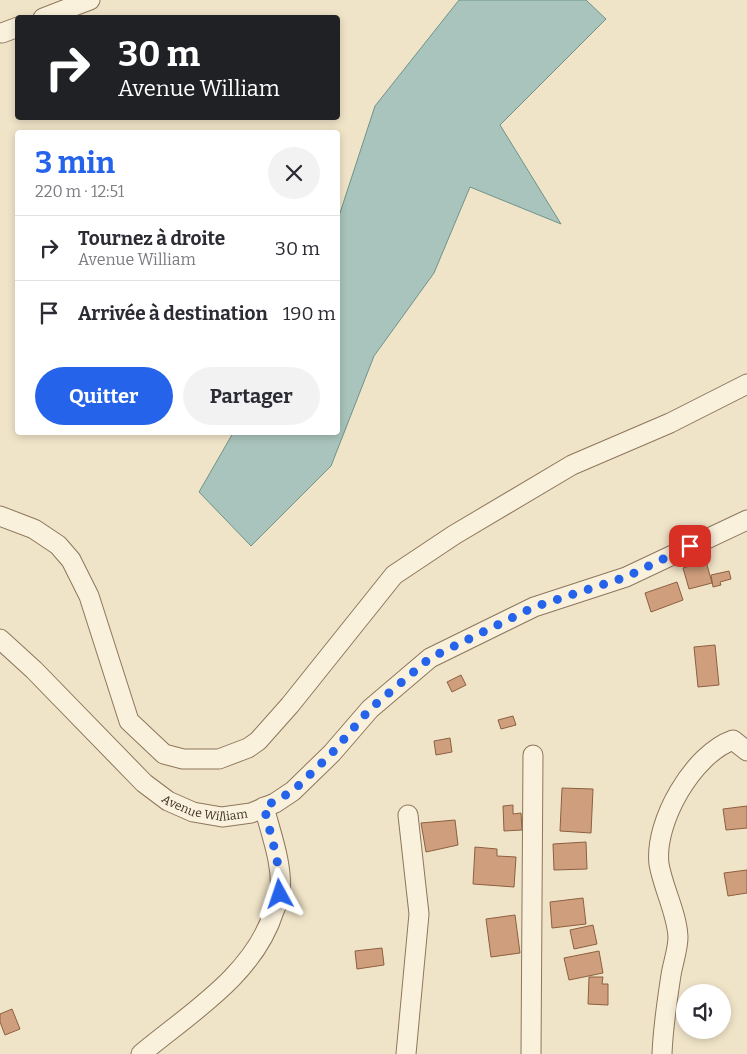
<!DOCTYPE html>
<html lang="fr">
<meta charset="utf-8">
<style>
:root{--surface:#fff;--page:#f2f2f3;--text:#2b2b33;--muted:#7c7c81;--line:#e1e1e2;--accent:#2563eb}
body{margin:0;font-family:Bitter,serif;background:var(--page);color:var(--text);height:100vh;display:flex;flex-direction:column;font-size:19px;white-space:nowrap}
*{box-sizing:border-box;margin:0}
p{font-size:16px;color:var(--muted)}
.icon{flex:none;width:28px;height:28px;fill:none;stroke:currentColor;stroke-width:2;stroke-linecap:round;stroke-linejoin:round}
.map{position:relative;flex:1;overflow:hidden}
.sheet{position:absolute;left:15px;top:130px;width:325px;height:305px;display:flex;flex-direction:column;background:var(--surface);border-radius:5px;box-shadow:0 2px 8px #0003}
.sheet>*{flex:none}
.banner{position:absolute;left:15px;top:15px;width:325px;height:105px;border-radius:5px;box-shadow:0 2px 8px #0003;background:#202124;color:#fff;overflow:hidden}
.buttons{position:absolute;left:676px;top:984px;display:grid;gap:10px}
.buttons a{display:grid;place-items:center;width:55px;height:55px;border-radius:50%;background:var(--surface);box-shadow:0 2px 8px #0003;font-size:25px}
.pin{position:absolute;display:grid;place-items:center;width:42px;height:42px;color:#fff;margin:-21px;border-radius:10px;box-shadow:0 2px 8px #0006}
.me{position:absolute;width:55px;margin:-28px;rotate:355deg;stroke-linejoin:round;filter:drop-shadow(0 0 4px #0008)}
.turn{display:flex;align-items:center;gap:18px;height:105px;padding:0 20px;font-size:22px}
.turn .icon{width:65px;height:65px;stroke-width:2.5}
.turn b{display:block;font-size:35px;line-height:42px}
.round{display:grid;place-items:center;flex:none;width:52px;height:52px;border-radius:26px;background:var(--page)}
.overview{display:flex;align-items:center;justify-content:space-between;height:85px;padding:0 20px}
h1{font-size:30px;font-weight:700;line-height:38px;color:var(--accent)}
.cta{display:flex;gap:10px;margin-top:auto;padding:10px 20px}
.cta a{flex:1;height:58px;border-radius:30px;background:var(--accent);color:#fff;font-size:20px;font-weight:700;line-height:58px;text-align:center}
.cta a+a{background:var(--page);color:var(--text)}
ul{padding:0;list-style:none}
li{display:flex;align-items:center;gap:15px;height:65px;padding:0 20px;border-top:1px solid var(--line)}
li div{flex:1}
li b{display:block;font-size:19px}
li em{font-style:normal}
.map>svg:first-child{display:block}
</style>
<div class="map">
<svg width="747" height="1054" viewBox="0 0 747 1054">
<rect width="100%" height="100%" fill="#f0e4c8"/>
<path fill="#a9c4bc" stroke="#6f938a" d="M459,0h127l20,19 -106,106 61,99 -91,-37 -36,86 -60,83 -43,110 -80,80 -52,-54 34,-59 105,-1v-213l37,-113z"/>
<path fill="#cf9f7d" stroke="#8d5f41" d="M706,561l6,22 -23,6 -6,-21z
M729,571l2,8 -11,3 1,3 -8,2 -2,-12z
M677,582l6,18 -32,12 -6,-19z
M715,645l4,40 -21,2 -4,-40z
M461,675l5,10 -14,7 -5,-10z
M513,716l3,9 -15,4 -3,-9z
M450,738l2,14 -16,3 -2,-14z
M562,788l31,1 -2,44 -31,-2z
M513,805v9l8,-1 1,17 -18,1 -1,-25z
M747,806v22l-21,2 -3,-21z
M455,820l3,25 -32,7 -5,-29z
M586,842l1,27 -33,1 -1,-26z
M475,847l22,2v7l19,1 -2,30 -41,-3z
M747,870v23l-19,3 -4,-23z
M583,898l3,26 -34,4 -2,-26z
M515,915l5,38 -29,4 -5,-38z
M593,925l4,19 -23,5 -4,-19z
M382,948l2,17 -27,4 -2,-18z
M599,951l4,22 -34,7 -5,-22z
M589,977h14l-1,7h6v21l-20,-1z
M12,1009l8,20 -15,6 -5,-13v-8z"/>
<g fill="none" stroke-linecap="round" stroke-linejoin="round">
<g stroke="#8d765c" stroke-width="21">
<g id="minor">
<path d="M43,18l47,-18"/>
<path d="M2,33l16,-6"/>
<path d="M0,516l34,13 24,16 13,15 18,36 40,125 35,33 19,5h36l29,-11 10,-7 32,-36 104,-130 60,-40 118,-70 98,-42 77,-39"/>
<path id="s1" d="M0,639l34,31 110,113 24,18 25,11 29,5 29,-4 24,-10 18,-12 39,-38 38,-44 60,-51 104,-51 92,-30 121,-57"/>
<path d="M141,1054c49,-41 113,-79 133,-143 2,-5 6,-12 6,-18 3,-28 -9,-59 -16,-86"/>
<path d="M406,1054l13,-140 -11,-99"/>
<path d="M531,1054l2,-299"/>
<path d="M662,1054c1,-27 5,-53 9,-79 2,-12 7,-26 7,-38 -1,-24 -15,-49 -19,-73 -5,-42 34,-110 74,-124l14,11"/>
</g>
</g>
<use href="#minor" stroke="#faf1dc" stroke-width="19"/>
</g>
<g fill="none" stroke-linecap="round" stroke-linejoin="round">
<path stroke="#2563eb" stroke-width="9" stroke-dasharray="0 16.2" d="M280,894l-3,-35 -13,-52 29,-16 39,-38 38,-44 60,-51 104,-51 92,-30 64,-31"/>
</g>
<g text-anchor="middle" dominant-baseline="central" stroke-width="5" stroke-linejoin="round" paint-order="stroke">
<g font-size="12" fill="#3d2e20" stroke="#f7eed8">
<text stroke="none"><textPath href="#s1" startOffset="272">Avenue William</textPath></text>
</g>
</g>
</svg>
<div class="buttons">
<a><svg class="icon" aria-label="sound" viewBox="0 0 24 24"><path d="M4 9h4l5-4v14l-5-4H4zM17 9q2 3 0 6"/></svg></a>
</div>
<div class="pin" style="left:690px;top:546px;background:#d93025"><svg class="icon" aria-label="arrive" viewBox="0 0 24 24"><path d="M6 21V4h12l-3 4 3 4H6"/></svg></div>
<svg class="me" style="left:280px;top:894px" viewBox="-20 -20 40 40"><path d="M0-17L14 15 0 8-14 15z" fill="#2563eb" stroke="#fff" stroke-width="4"/></svg>
<div class="banner">
<div class="turn"><svg class="icon" aria-label="right" viewBox="0 0 24 24"><path d="M7 20v-9h11M14 6l5 5-5 5"/></svg><div><b>30 m</b>Avenue William</div></div>
</div>
<section class="sheet">
<div class="overview"><div><h1>3 min</h1><p>220 m · 12:51</p></div><a class="round"><svg class="icon" aria-label="close" viewBox="0 0 24 24"><path d="M6 6l12 12M18 6L6 18"/></svg></a></div>
<ul>
<li><svg class="icon" aria-label="right" viewBox="0 0 24 24"><path d="M7 20v-9h11M14 6l5 5-5 5"/></svg><div><b>Tournez à droite</b><p>Avenue William</p></div><em>30 m</em></li>
<li><svg class="icon" aria-label="arrive" viewBox="0 0 24 24"><path d="M6 21V4h12l-3 4 3 4H6"/></svg><div><b>Arrivée à destination</b></div><em>190 m</em></li>
</ul>
<div class="cta"><a>Quitter</a><a>Partager</a></div>
</section>
</div>
